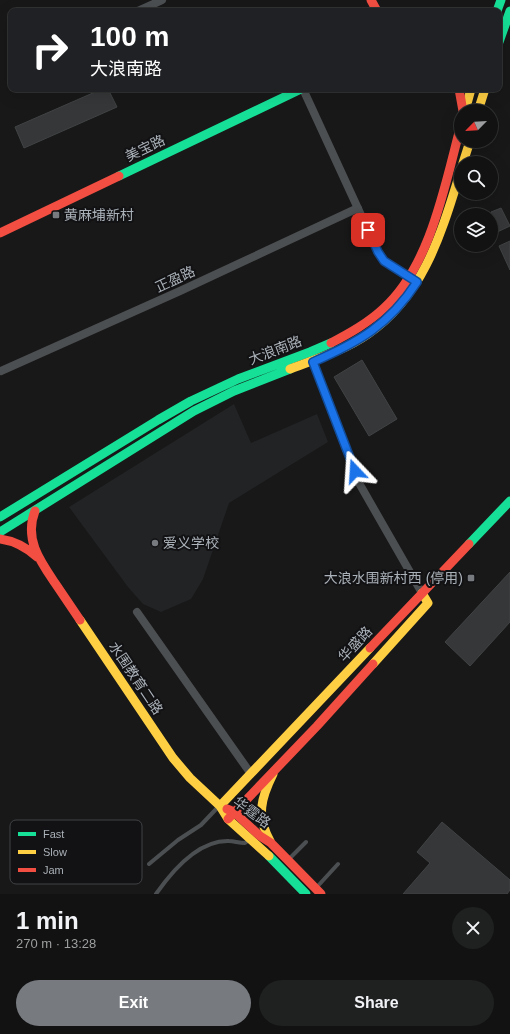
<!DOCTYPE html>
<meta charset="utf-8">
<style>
:root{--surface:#121212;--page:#1f2020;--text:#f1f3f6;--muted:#9c9e9f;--line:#313232;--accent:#777b80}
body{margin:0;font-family:Helvetica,"Noto Sans SC",sans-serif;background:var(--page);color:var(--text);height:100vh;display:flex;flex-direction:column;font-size:15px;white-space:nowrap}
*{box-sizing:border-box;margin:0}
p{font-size:13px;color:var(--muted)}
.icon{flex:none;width:22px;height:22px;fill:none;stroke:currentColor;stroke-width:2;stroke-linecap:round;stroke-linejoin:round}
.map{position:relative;height:894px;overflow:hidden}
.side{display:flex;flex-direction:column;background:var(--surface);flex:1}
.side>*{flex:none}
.banner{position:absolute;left:8px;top:8px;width:494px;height:84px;border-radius:8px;box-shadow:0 4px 16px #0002,0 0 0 1px var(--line);background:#202124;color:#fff;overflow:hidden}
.needle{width:26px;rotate:246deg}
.tools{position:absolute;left:454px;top:104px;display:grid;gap:8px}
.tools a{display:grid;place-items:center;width:44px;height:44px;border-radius:50%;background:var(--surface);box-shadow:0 4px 16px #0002,0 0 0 1px var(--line);font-size:20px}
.pin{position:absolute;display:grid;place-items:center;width:34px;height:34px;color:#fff;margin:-17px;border-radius:8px;box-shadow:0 2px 6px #0006}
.me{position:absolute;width:44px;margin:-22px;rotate:340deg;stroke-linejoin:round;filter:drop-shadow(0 0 3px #0008)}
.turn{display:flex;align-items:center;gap:14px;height:84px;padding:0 16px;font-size:18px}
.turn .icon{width:52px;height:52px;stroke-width:2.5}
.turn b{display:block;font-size:28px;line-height:34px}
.round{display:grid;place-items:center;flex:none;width:42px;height:42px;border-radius:21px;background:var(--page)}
.headline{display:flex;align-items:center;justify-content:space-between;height:68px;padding:0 16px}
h1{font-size:24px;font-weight:800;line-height:30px}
.primary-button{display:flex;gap:8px;margin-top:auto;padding:8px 16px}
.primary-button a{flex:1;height:46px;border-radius:24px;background:var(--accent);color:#fff;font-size:16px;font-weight:800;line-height:46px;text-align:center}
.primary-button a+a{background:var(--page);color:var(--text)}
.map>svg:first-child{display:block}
</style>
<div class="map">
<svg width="510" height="894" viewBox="0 0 510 894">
<rect width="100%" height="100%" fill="#181818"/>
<path fill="#222325" d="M234,404l17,39 66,-29 11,28 -99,61 -26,76 -12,20 -30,13 -18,-8 -15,-17 -59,-80z"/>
<path fill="#363738" stroke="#404344" d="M102,89h6l9,18 -93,41 -9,-21z
M501,208l9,18 -19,9v-23z
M510,241v29l-11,-24z
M362,360l35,59 -28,17 -35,-59z
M510,572v50l-40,44 -25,-24z
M442,822l68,58v10l-3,4h-104l27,-31 -13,-11z"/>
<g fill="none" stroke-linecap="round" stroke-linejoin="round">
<path stroke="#4c4f51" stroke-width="4" d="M288,860l18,-18
M149,864l29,-24 23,-15 18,-19
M316,888l22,-24
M156,894c16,-23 43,-54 73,-53 5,0 10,2 16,2l5,-4"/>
<path stroke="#4c4f51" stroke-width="8" d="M138,11l24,-11
M303,89l75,163 6,9 28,18
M313,362l46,121 63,110
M1,371l179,-80 178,-83
M137,612l114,162"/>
<path stroke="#16e098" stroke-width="9" d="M497,11l4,-11
M499,42l11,-31
M119,176l182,-87
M0,517l158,-97 33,-19 47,-22 72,-27 21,-9
M0,532l194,-121 40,-20 56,-22
M469,544l41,-43
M269,856l37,38"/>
<path stroke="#ffcf43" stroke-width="9" d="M465,111l6,-22
M478,111l7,-22
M463,163l7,-22
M290,369c27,-10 55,-19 78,-35 56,-38 74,-103 93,-164
M80,620l93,138 17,20 30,28 8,13 41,37
M373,664l55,-61 -6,-10
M220,806l150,-158
M270,841c-14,-25 -9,-43 3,-67"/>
<path stroke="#f24e42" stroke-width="9" d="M371,0l6,11
M459,89l4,22
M0,233l119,-57
M331,343c19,-10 37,-20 53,-35 47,-43 61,-124 77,-183
M35,511c-11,28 5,50 20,72 8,12 17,25 25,37
M0,539c15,2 26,8 37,18
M370,648l99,-104
M227,809l7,3 26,24 11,7 50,51
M228,819l89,-93 56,-62"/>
</g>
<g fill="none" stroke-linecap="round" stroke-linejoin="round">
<g stroke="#114b97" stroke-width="10">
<path id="route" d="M355,471l-42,-109c46,-20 76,-37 104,-80l-33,-21 -6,-9 -10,-22"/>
</g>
<use href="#route" stroke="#1a73e8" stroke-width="7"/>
</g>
<g fill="#777b80" stroke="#121214" stroke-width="1.5">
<rect x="52" y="211" width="8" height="8" rx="2"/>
<circle cx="155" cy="543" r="4"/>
<rect x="467" y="574" width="8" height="8" rx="2"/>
</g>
<g text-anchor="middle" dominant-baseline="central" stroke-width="4" stroke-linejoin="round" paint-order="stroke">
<g font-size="14" fill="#aab1b8" stroke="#121214">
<text transform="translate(145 148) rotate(-26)">美宝路</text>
<text transform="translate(175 279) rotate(-25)">正盈路</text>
<text transform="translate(275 350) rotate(-21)">大浪南路</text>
<text transform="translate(355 644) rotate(-47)">华盛路</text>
<text transform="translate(136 678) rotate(56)">水围教育二路</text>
<text transform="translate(252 812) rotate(36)">华霆路</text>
</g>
<g font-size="14" fill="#aab1b8" stroke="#121214" text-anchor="start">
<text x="64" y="215">黄麻埔新村</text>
<text x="163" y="543">爱义学校</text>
<text x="463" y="578" text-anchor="end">大浪水围新村西 (停用)</text>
</g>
</g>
<rect x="10" y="820" width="132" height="64" rx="6" fill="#121214" stroke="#404245" stroke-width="1"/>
<rect x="18" y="832" width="18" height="4" fill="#16e098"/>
<rect x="18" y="850" width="18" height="4" fill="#ffcf43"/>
<rect x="18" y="868" width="18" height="4" fill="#f24e42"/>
<g font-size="11" fill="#aab1b8">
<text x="43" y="838">Fast</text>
<text x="43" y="856">Slow</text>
<text x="43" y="874">Jam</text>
</g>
</svg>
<div class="tools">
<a><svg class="needle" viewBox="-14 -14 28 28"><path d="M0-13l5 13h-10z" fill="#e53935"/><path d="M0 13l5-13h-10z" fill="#9c9e9f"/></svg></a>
<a><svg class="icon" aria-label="search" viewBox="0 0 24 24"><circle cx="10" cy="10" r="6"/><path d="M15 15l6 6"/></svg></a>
<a><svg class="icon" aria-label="layers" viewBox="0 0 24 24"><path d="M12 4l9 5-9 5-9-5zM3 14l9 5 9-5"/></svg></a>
</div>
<div class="pin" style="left:368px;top:230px;background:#d93025"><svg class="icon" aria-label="arrive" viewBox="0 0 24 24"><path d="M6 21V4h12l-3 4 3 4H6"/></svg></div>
<svg class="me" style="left:355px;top:471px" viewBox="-20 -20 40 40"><path d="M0-17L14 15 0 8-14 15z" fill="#1a73e8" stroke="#fff" stroke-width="4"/></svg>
<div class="banner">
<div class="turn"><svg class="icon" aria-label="right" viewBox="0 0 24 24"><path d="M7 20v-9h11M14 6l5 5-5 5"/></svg><div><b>100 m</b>大浪南路</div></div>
</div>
</div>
<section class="side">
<div class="headline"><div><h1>1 min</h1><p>270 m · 13:28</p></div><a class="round"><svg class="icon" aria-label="close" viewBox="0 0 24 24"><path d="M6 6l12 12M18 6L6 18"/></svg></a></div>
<div class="primary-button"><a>Exit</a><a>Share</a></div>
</section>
